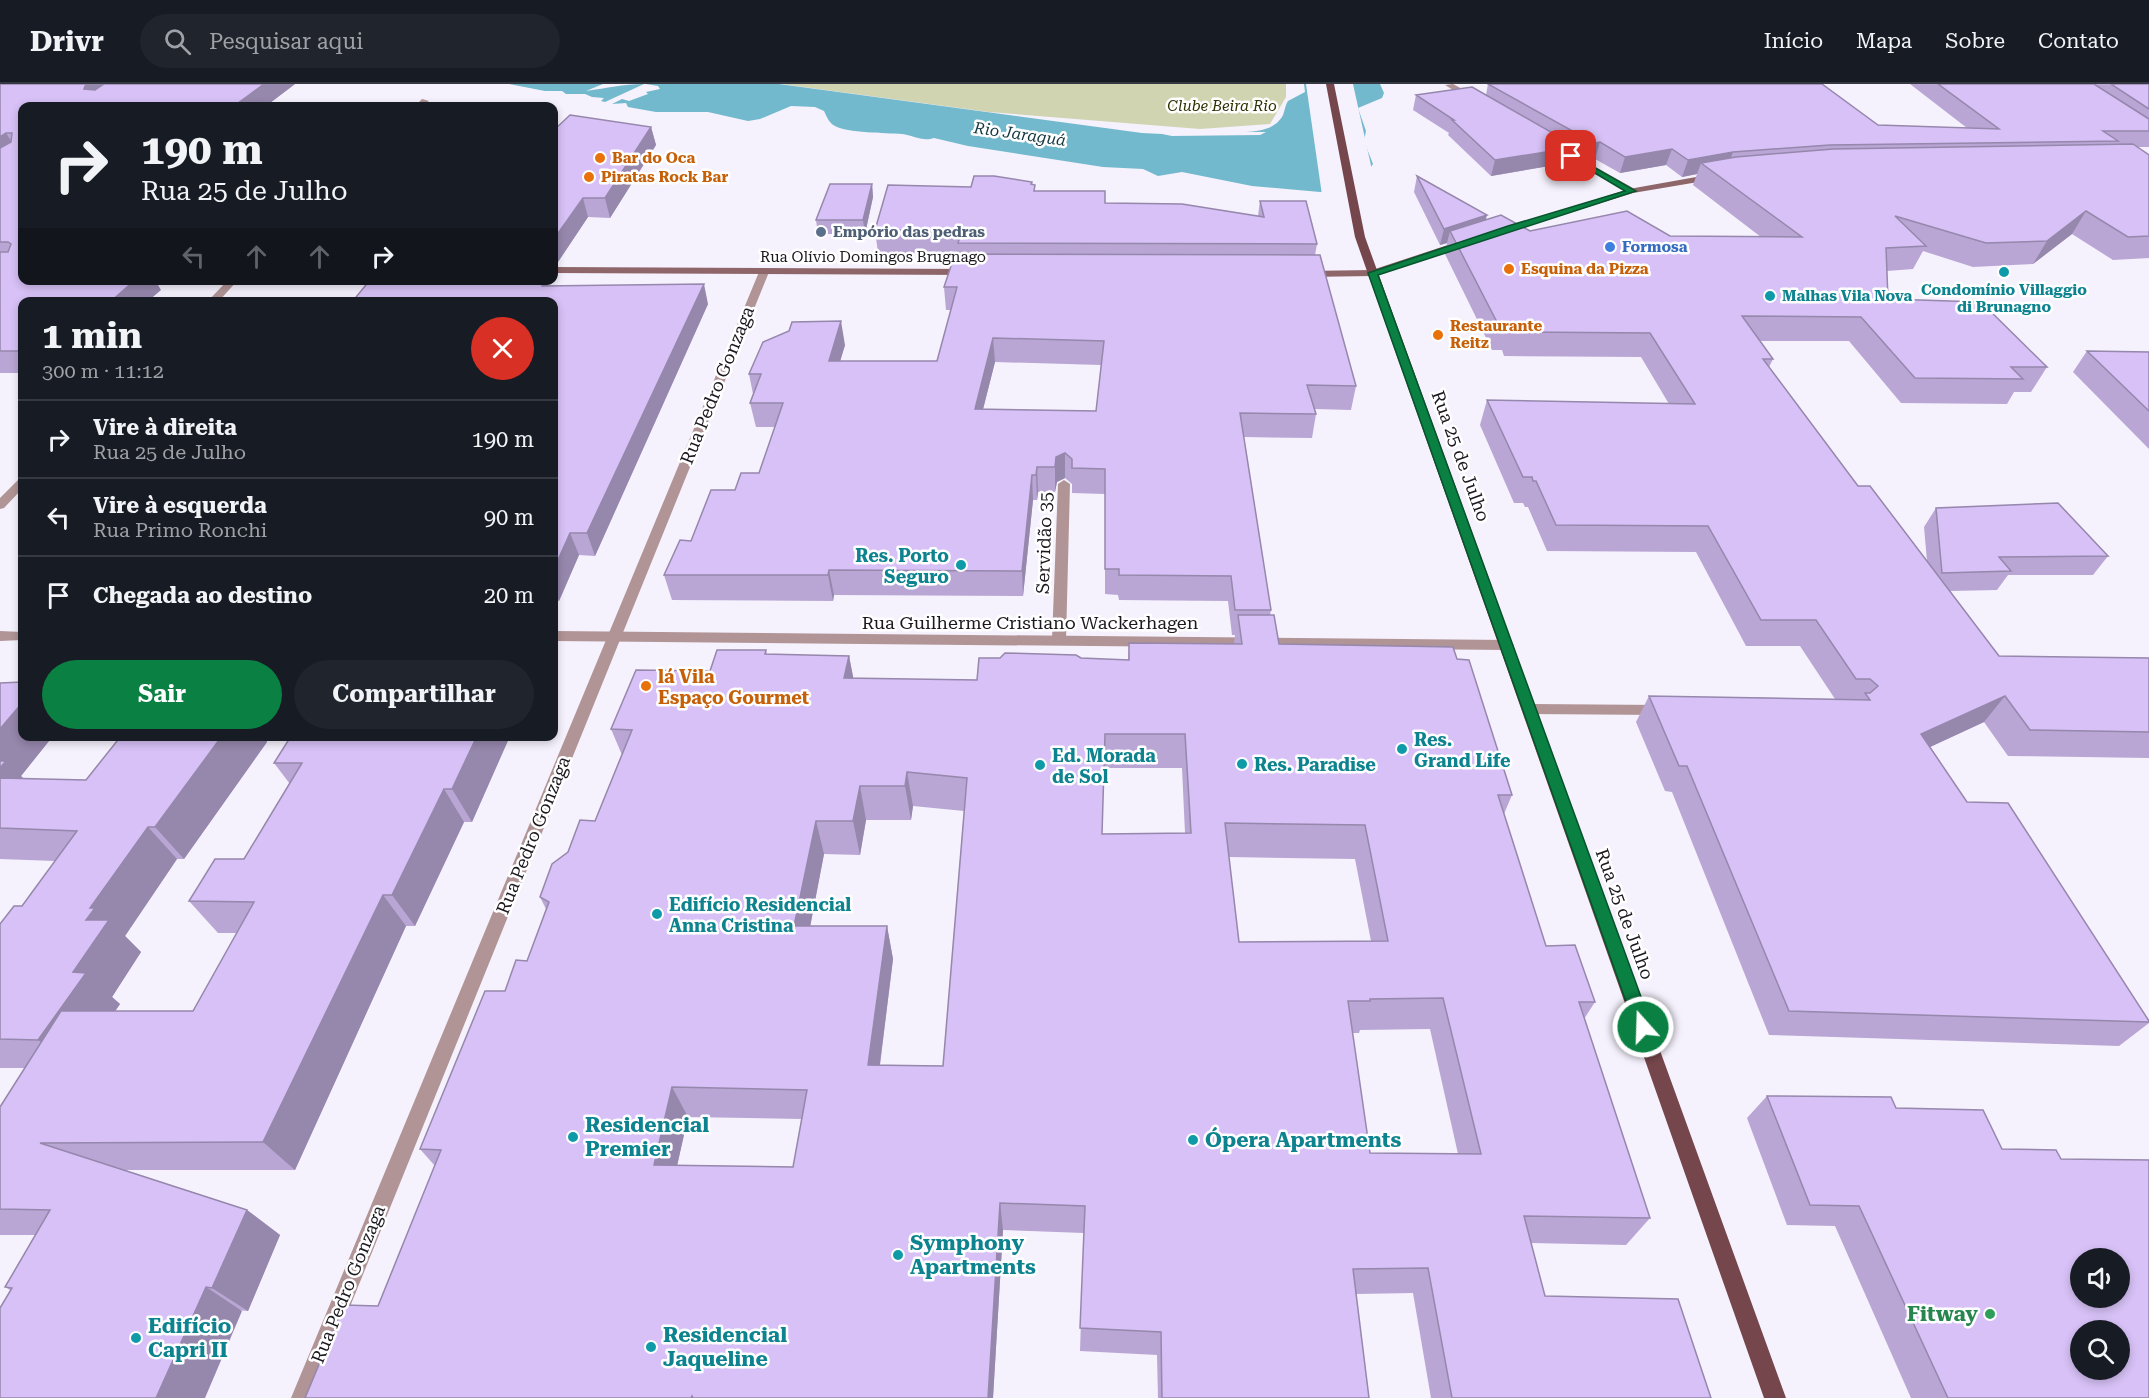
<!DOCTYPE html>
<html lang="pt">
<meta charset="utf-8">
<style>
:root{--surface:#171b24;--page:#20242c;--text:#f1f3f6;--muted:#9ea1a6;--line:#363941;--accent:#0b8043}
body{margin:0;font-family:"Roboto Serif",serif;background:var(--page);color:var(--text);height:100vh;display:flex;flex-direction:column;font-size:22px;white-space:nowrap}
*{box-sizing:border-box;margin:0}
p{font-size:20px;color:var(--muted)}
.icon{flex:none;width:33px;height:33px;fill:none;stroke:currentColor;stroke-width:2;stroke-linecap:round;stroke-linejoin:round}
.map{position:relative;flex:1;overflow:hidden}
.details{position:absolute;left:18px;top:213px;width:540px;height:444px;display:flex;flex-direction:column;background:var(--surface);border-radius:12px;box-shadow:0 3px 9px #0003}
.details>*{flex:none}
.top-card{position:absolute;left:18px;top:18px;width:540px;height:183px;border-radius:12px;box-shadow:0 3px 9px #0003;background:#171b24;color:var(--text);overflow:hidden}
.controls{position:absolute;left:2070px;top:1164px;display:grid;gap:12px}
.controls a{display:grid;place-items:center;width:60px;height:60px;border-radius:50%;background:var(--surface);box-shadow:0 3px 9px #0003;font-size:30px}
.pin{position:absolute;display:grid;place-items:center;width:51px;height:51px;color:#fff;margin:-26px;border-radius:12px;box-shadow:0 3px 9px #0006}
.me{position:absolute;width:66px;margin:-33px;rotate:340deg;stroke-linejoin:round;filter:drop-shadow(0 0 4px #0008)}
.turn{display:flex;align-items:center;gap:21px;height:126px;padding:0 24px;font-size:27px}
.turn .icon{width:78px;height:78px;stroke-width:2.5}
.turn b{display:block;font-size:42px;line-height:51px}
.lanes{display:flex;align-items:center;height:57px;padding:0 24px;background:#0003;justify-content:center;gap:30px;direction:ltr}
.lanes .off{opacity:.35}
.round{display:grid;place-items:center;flex:none;width:63px;height:63px;border-radius:32px;background:var(--page)}
.summary{display:flex;align-items:center;justify-content:space-between;height:102px;padding:0 24px}
h1{font-size:36px;font-weight:700;line-height:45px}
.button{display:flex;gap:12px;margin-top:auto;padding:12px 24px}
.button a{flex:1;height:69px;border-radius:36px;background:var(--accent);color:#fff;font-size:24px;font-weight:700;line-height:69px;text-align:center}
.button a+a{background:var(--page);color:var(--text)}
ul{padding:0;list-style:none}
li{display:flex;align-items:center;gap:18px;height:78px;padding:0 24px;border-top:2px solid var(--line)}
li div{flex:1}
li b{display:block;font-size:22px}
li em{font-style:normal}
header{display:flex;align-items:center;gap:36px;box-sizing:border-box;height:84px;padding:0 30px;background:var(--surface);border-bottom:2px solid var(--line)}
header strong{font-size:28px}
nav{display:flex;gap:33px;margin-inline-start:auto;font-size:21px}
.search{width:420px;height:54px;background:var(--page);display:flex;align-items:center;gap:15px;box-sizing:border-box;padding:0 21px;border-radius:33px;color:var(--muted);font-size:22px}
.map>svg:first-child{display:block}
</style>
<header>
<strong>Drivr</strong>
<div class="search"><svg class="icon" aria-label="search" viewBox="0 0 24 24"><circle cx="10" cy="10" r="6"/><path d="M15 15l6 6"/></svg>Pesquisar aqui</div>
<nav><a>Início</a><a>Mapa</a><a>Sobre</a><a>Contato</a></nav>
</header>
<div class="map">
<svg width="2149" height="1314" viewBox="0 0 2149 1314">
<rect width="100%" height="100%" fill="#f5f1fd"/>
<path fill="#d1d4b1" d="M781,0h505v13l-16,27 -70,5 -211,-17z"/>
<path fill="#72b9cd" d="M509,0h94l-17,7c22,-3 36,-7 58,-7l-39,18 -4,-1 3,-3 -12,-1 -7,-3h-19l-4,-3h-17z
M646,0h133l363,49 20,1 10,2 88,-1 6,-3h-20c14,-1 30,-3 37,-17 2,-5 2,-9 5,-14l17,-9 -1,-8h76l4,9 -2,5 -24,10 8,23 -2,10 9,23 -13,19 -27,8 -13,1 -68,-6 -70,-14 -24,4 -15,-7 -40,-2 -135,-21 -34,-8c-12,4 -21,-3 -32,-4 -16,-1 -55,-1 -67,-8 -6,-3 -8,-9 -11,-15l-9,-4 -24,-1 -31,13 -12,2 -40,-9h-52l-28,-5 -2,-4 -14,1 10,-5 7,2 19,-7 -2,-2 14,-3 -2,-3z"/>
<path fill="#f5f1fd" d="M1306,0h47l19,86 -9,15 -8,5 -33,5z"/>
<g fill="none" stroke-linecap="round" stroke-linejoin="round">
<path fill="#b09496" fill-rule="evenodd" d="M1453,0l24,13 1,2 -7,2 -26,-16z
M422,15l7,2 -7,5h-7z
M1557,62l78,43 1,2 -7,2 -75,-43 -1,-2z
M764,185l5,3 -456,1126h-22l468,-1126z
M228,196h10l-20,22h-11z
M18,396h4v9l-18,19 -4,1v-11z
M1064,396l6,4 -4,156 -7,5 -7,-5 6,-156z
M1530,620l132,1 7,5 -7,5 -132,-1 -7,-5z"/>
<path fill="#b09496" fill-rule="evenodd" d="M0,547l22,1v8l-22,1z
M554,547l953,9 7,5 -7,5 -953,-9z"/>
<path fill="#8e666a" fill-rule="evenodd" d="M1713,90l4,3 -1,2 -83,14 -129,40 -8,-2 133,-42z
M1463,156l3,1v4l-93,31 -67,1 -5,-3 5,-3 66,-1z
M554,183l413,2 5,3 -5,3 -413,-2z"/>
<path fill="#75464b" fill-rule="evenodd" d="M1326,0h8l31,153 421,1161h-22l-409,-1161z"/>
</g>
<path fill="#b9a6d4" fill-rule="evenodd" d="M0,0h295l-29,22h-244v174l139,10 -139,12v71h-22z
M1488,0l390,41 89,3 -57,-44h239v63h-12l12,8v103l-36,2 -41,-26 -39,30 -60,3 -50,-16 -10,18 -26,2 1,28 159,68 -16,25h-17l-7,12 -106,-1 -52,-62h-89l13,18 -4,8 89,119 69,75 -3,-34 12,-19 172,48 -15,19h-85l-11,15 -47,1 49,65 150,2v100l-141,-2 -24,-34 -54,25 37,55 182,219v2l-30,23 -350,-11 -97,-243 -7,-1 -29,-69 13,-26 186,3 -35,-53h-54l-50,-94 -149,-1 -19,-44h-3l-2,-4h-9l-34,-78 7,-25 182,4 -28,-47 -137,-1 -2,-6h-10l-47,-96 2,-11 -7,2 -26,-53 3,-16 69,44 44,11 140,5 91,1 -68,-52 4,-11 -15,3 -16,-12 -46,8 -25,-14 -6,1 -13,-8 -3,10 -82,14 -43,-41 1,-2 -36,-23 3,-15h70z
M651,43l5,18 -46,73 -22,-1 -32,48 -2,-135z
M1032,98v2l3,1v6l70,12 153,13 2,-15 57,43 -2,11 41,131 -5,24 -36,-1 1,5 -4,24 -68,-1 27,173 -1,5 9,29 178,15 55,136 -8,19 42,132 49,56 -11,17 66,199 -24,27 -95,-2 14,53 166,102h-280l-18,-105 -57,1 13,104h-211l-1,-43 -77,-4 4,-118 -81,-3 -10,168h-688l73,-92 57,-140 -15,-17 85,-158 22,-30 19,-52 -6,-12 28,-45 27,-31 27,-66 -11,-26 99,-58 56,-21 1,4 82,2 4,22 124,2 104,-22 47,2 1,-17 105,1 1,-9h-3l-4,-34 -109,-1 -1,-5 -13,-1v-100l-33,-1v-9l-7,-6 -8,4 -2,10h-17l-1,8h-4l-10,96 -189,-1 -1,6 -161,-1 -8,-25 27,-34 44,-51 24,-17 16,-46h-19l-6,-24 3,-9 -4,-20 96,-29 -5,16h97l14,-51h-5l-2,-23 15,-34h-81l-3,-23 96,-43zM995,278l106,3 -5,46 -113,-2zM1104,684h78l3,65 -83,1zM913,722l51,5 -21,255 -63,-1 13,-106 -6,-33h-77l14,-72 36,1 6,-35h45zM1229,773l126,2 16,82 -132,1zM1430,945l28,125 -88,-1 -18,-120h7l1,-3zM688,1033l114,2 -9,48 -116,-2z
M872,100l1,13 -8,37h-47l-2,-14z
M548,202l160,18 -113,252 -16,-1 -20,46 -5,-1v-298z
M2087,267l62,1v97l-76,-77z
M0,599l22,53h31l-32,40 3,3 62,1 35,-44h142l4,6 -83,117h-7l-52,77 16,16 -29,45 8,7 -5,7h78l44,-78h-19l-29,-32 55,-42 46,-75 -16,-21 236,-27 -38,86h-8l-49,104h-9l-111,244h-170l122,40 33,25 -32,76 -238,-21 -5,-3 30,-52h-35v-128l25,-39h-25v-144l22,-18 33,-45 -55,-2z
M1767,1012l129,12 106,41 147,249h-238l-76,-172 -48,-1 -40,-107z"/>
<path fill="#9687ac" d="M88,0h38l-32,22 -10,-17 1,-3z
M264,0h31l-29,22h-32z
M651,43l5,18 -46,73 -5,-20z
M6,49l12,19 -18,11v-26z
M1600,58l-5,17 -6,1 5,-17z
M1577,63l-4,15 -82,14 4,-16z
M1672,65l-6,16 -46,8 5,-16z
M1733,68l-6,17 -26,-6 -4,11 -15,3 6,-17z
M872,100l1,13 -8,37 -2,-14z
M583,114l5,19 -32,48h-2v-26z
M2086,127l-14,23 -39,30 14,-23z
M1487,131l-4,16h-33l-3,12 -7,2 4,-16z
M135,196h20l6,10 -14,12h-37z
M545,196h2l6,20 -11,-14z
M704,200l4,20 -113,252 -8,-23z
M841,237l4,24 -12,40 -4,-24z
M993,254l2,24 -18,71 -2,-24z
M1065,369v25l-8,4 -2,10v-25l1,-10z
M1037,383l1,25 -1,8 -1,-25z
M1032,391l1,25 -10,96 -1,-25z
M570,449l9,22 -20,46 -5,-13v-19z
M829,486l5,25 -1,6 -5,-26z
M849,572l7,35 -12,-13z
M2005,612l-21,26 -82,38 19,-26z
M22,619v33h31l-32,40 17,18 -38,-7v-58z
M222,652h41l4,6 -83,117 -29,-32z
M477,652h33l-38,86 -20,-33z
M907,688l6,34 -2,14 -6,-34z
M860,702l6,34 -6,35 -7,-34z
M444,705l20,33 -49,104 -23,-31z
M816,737l8,33 -20,105 -10,-33z
M148,743l29,32 -52,77 16,16 -29,45 8,7 -44,65 -38,-29 35,-68 13,-52 4,-12z
M383,811l23,31 -111,244 -32,-28z
M887,842l6,33 -17,136 -8,-30z
M672,1003l16,30 -17,76 -17,-28z
M1000,1119l3,27 -10,168h-5z
M247,1126l33,25 -32,76 -36,-23z
M206,1203l36,24 -37,87h-49z"/>
<path fill="#d7c1f6" stroke="#9687ac" stroke-width="1.5" fill-rule="evenodd" d="M0,0h88l-3,2 -1,3 11,1 9,-6h160l-30,22h-212v174h113l-25,22h-88v49h-22v-99h8l3,-8 -3,-2h-8v-94l11,-6 1,-9h-6l-6,4z
M1488,0h334l56,41 121,4 -61,-45h156l55,35v12h-46l15,10 -288,4 -97,7 -45,8 -16,-11 -47,8 -25,-15 -6,1z
M2111,0h38v25z
M1472,3l105,60 -82,13 -43,-40h2l-38,-25z
M570,31l81,12 -46,71h-22l-29,41v-109z
M2133,60l16,11v81l-21,1 -42,-26 -39,30 -61,2 -91,-27 31,30 -40,2 2,51 93,3 66,65h-36l12,12 -108,-1 -54,-61 -119,-1 31,43h-10l95,127h12l129,170 150,2v74l-119,-2 -25,-34 -84,38 46,68 41,1 141,218v1l-360,-11 -102,-245h-8l-30,-70 221,4 -5,-7h5l8,-7 -8,-7h-14l-40,-59h-55l-53,-94 -152,-1 -20,-44h-3l-1,-4h-9l-36,-77 208,4 -45,-71 -139,-1 -2,-6h-10l-49,-95 51,-16 29,16 97,-20 43,25 132,1 -101,-74 35,-6 97,-8z
M974,92h20l38,6 -1,2 4,1 -1,6h71v12l77,1 82,13 -4,-16h46l11,43 -359,-1 4,-13h-87l13,-45 83,2z
M1417,92l70,39 -43,14z
M830,100h42l-9,36h-47z
M955,170l365,1 36,131 -49,-1 9,29 -76,-1 31,197h-36l-4,-34 -112,-1v-6h-14v-100l-33,-1v-9l-7,-6 -9,4 -1,10h-18l-1,8h-4l-10,96 -193,-1 -1,5h-164l16,-35 11,1 20,-51h24l6,-17h18l24,-70h-33l11,-29h-12l14,-32 26,-11 3,-9 49,-1 -12,40h108l20,-74h-13zM993,254l111,3 -8,70 -121,-2z
M370,196h175l-3,6 162,-2 -117,249h-17l-16,36v-267h-202z
M2087,267l62,1v59z
M2058,419l50,53 -109,1 12,14 -69,2 -6,-65z
M1238,531h36l5,29 174,3 4,12 12,1 43,135h-14l48,151 29,-1 20,57h-16l71,216 -126,-2 21,80 133,3 33,99h-259l-24,-130 -75,1 16,129h-207l-1,-66 -81,-4 5,-122 -85,-3 -12,195h-295l-1,-2 -1,2h-386l39,-93 34,1 63,-156 -21,-1 65,-158h20l11,-31 11,1 22,-59 -9,-5 12,-33 16,-12 12,-32 15,1 37,-91 -21,-1 25,-59 74,1 7,-21h49l-1,4 84,2 -5,22 133,2 2,-22h21l5,-5 71,2 5,3 48,2v-17l113,1zM1105,650h80l6,99 -89,1zM907,688l60,6 -24,288 -75,-1 19,-139h-93l22,-105h37l7,-35h45zM1225,739l140,2 23,116 -149,1zM1443,914l38,156 -111,-1 -22,-152h22v-2zM672,1003l135,3 -14,77 -139,-2z
M22,598v21l-22,26v-46z
M121,652h101l-67,91h-7l-58,81h5l-9,12h23l-36,52 13,1 -48,67 -38,-1v-115l14,-18h8l55,-75 -77,-3v-50l86,2z
M291,652h186l-25,53h-8l-52,106h-9l-120,247 -223,1 207,67 -35,78 -6,-1 -50,111h-156v-90l12,-20 -7,-1 45,-77 -50,-1v-102l61,-96h132l61,-109 -65,-1 26,-42h29l58,-96h-28z
M0,677h6l-6,7z
M1767,1012l124,1 5,11 87,2 19,39 54,1 5,9 88,1v238h-201l-89,-192 -49,-1zM2080,1174h40v40h-40zM2080,1246h40v40h-40z"/>
<path fill="#0b8043" stroke="#07532c" stroke-width="1.5" d="M1571,70l65,37 -258,84 274,752 -3,5 -6,3 -6,-3 -2,-5 -267,-754 140,-47 117,-35 -57,-34z"/>
<g fill="#e8710a" stroke="#fff" stroke-width="2">
<circle cx="600" cy="74" r="6"/>
<circle cx="589" cy="93" r="6"/>
<circle cx="1509" cy="185" r="6"/>
<circle cx="1438" cy="251" r="6"/>
<circle cx="646" cy="602" r="6"/>
</g>
<circle fill="#5c6f8a" stroke="#fff" stroke-width="2" cx="821" cy="148" r="6"/>
<circle fill="#3f7fe0" stroke="#fff" stroke-width="2" cx="1610" cy="163" r="6"/>
<g fill="#0f9aa8" stroke="#fff" stroke-width="2">
<circle cx="2004" cy="188" r="6"/>
<circle cx="1770" cy="212" r="6"/>
<circle cx="961" cy="481" r="6"/>
<circle cx="1402" cy="665" r="6"/>
<circle cx="1242" cy="680" r="6"/>
<circle cx="1040" cy="681" r="6"/>
<circle cx="657" cy="830" r="6"/>
<circle cx="573" cy="1053" r="6"/>
<circle cx="1193" cy="1056" r="6"/>
<circle cx="898" cy="1171" r="6"/>
<circle cx="136" cy="1254" r="6"/>
<circle cx="651" cy="1263" r="6"/>
</g>
<circle fill="#2e9e5b" stroke="#fff" stroke-width="2" cx="1990" cy="1230" r="6"/>
<g text-anchor="middle" dominant-baseline="central" stroke-width="5" stroke-linejoin="round" paint-order="stroke">
<g font-size="15" font-style="italic" fill="#2f3102" stroke="#fff">
<text x="1222" y="22">Clube Beira Rio</text>
</g>
<g font-size="15" font-weight="bold" fill="#c56008" stroke="#fff" text-anchor="start">
<text x="612" y="74">Bar do Oca</text>
<text x="601" y="93">Piratas Rock Bar</text>
<text x="1521" y="185">Esquina da Pizza</text>
<text x="1450" y="242">Restaurante<tspan x="1450" dy="17">Reitz</tspan></text>
</g>
<g font-size="15" font-weight="bold" fill="#4e5e75" stroke="#fff" text-anchor="start">
<text x="833" y="148">Empório das pedras</text>
</g>
<g font-size="15" font-weight="bold" fill="#366cbe" stroke="#fff" text-anchor="start">
<text x="1622" y="163">Formosa</text>
</g>
<g font-size="15" fill="#1b181f" stroke="#fff">
<text x="873" y="173">Rua Olívio Domingos Brugnago</text>
</g>
<g font-size="15" font-weight="bold" fill="#0d838f" stroke="#fff">
<text x="2004" y="206">Condomínio Villaggio<tspan x="2004" dy="17">di Brunagno</tspan></text>
<text x="1782" y="212" text-anchor="start">Malhas Vila Nova</text>
</g>
<g font-size="16" font-style="italic" fill="#13363f" stroke="#fff">
<text transform="translate(1020 50) rotate(8)">Rio Jaraguá</text>
</g>
<g font-size="18" fill="#1b181f" stroke="#fff">
<text transform="translate(717 301) rotate(-68)">Rua Pedro Gonzaga</text>
<text transform="translate(1461 372) rotate(70)">Rua 25 de Julho</text>
<text transform="translate(1044 459) rotate(-88)">Servidão 35</text>
<text x="1030" y="538">Rua Guilherme Cristiano Wackerhagen</text>
<text transform="translate(533 751) rotate(-68)">Rua Pedro Gonzaga</text>
<text transform="translate(1625 830) rotate(70)">Rua 25 de Julho</text>
<text transform="translate(348 1200) rotate(-68)">Rua Pedro Gonzaga</text>
</g>
<g font-size="18" font-weight="bold" fill="#0d838f" stroke="#fff" text-anchor="start">
<text x="949" y="471" text-anchor="end">Res. Porto<tspan x="949" dy="21">Seguro</tspan></text>
<text x="1414" y="655">Res.<tspan x="1414" dy="21">Grand Life</tspan></text>
<text x="1052" y="671">Ed. Morada<tspan x="1052" dy="21">de Sol</tspan></text>
<text x="1254" y="680">Res. Paradise</text>
<text x="669" y="820">Edifício Residencial<tspan x="669" dy="21">Anna Cristina</tspan></text>
</g>
<g font-size="18" font-weight="bold" fill="#c56008" stroke="#fff" text-anchor="start">
<text x="658" y="592">lá Vila<tspan x="658" dy="21">Espaço Gourmet</tspan></text>
</g>
<g font-size="21" font-weight="bold" fill="#0d838f" stroke="#fff" text-anchor="start">
<text x="585" y="1041">Residencial<tspan x="585" dy="24">Premier</tspan></text>
<text x="1205" y="1056">Ópera Apartments</text>
<text x="910" y="1159">Symphony<tspan x="910" dy="24">Apartments</tspan></text>
<text x="148" y="1242">Edifício<tspan x="148" dy="24">Capri II</tspan></text>
<text x="663" y="1251">Residencial<tspan x="663" dy="24">Jaqueline</tspan></text>
</g>
<g font-size="21" font-weight="bold" fill="#27864d" stroke="#fff" text-anchor="end">
<text x="1978" y="1230">Fitway</text>
</g>
</g>
</svg>
<div class="controls">
<a><svg class="icon" aria-label="sound" viewBox="0 0 24 24"><path d="M4 9h4l5-4v14l-5-4H4zM17 9q2 3 0 6"/></svg></a>
<a><svg class="icon" aria-label="search" viewBox="0 0 24 24"><circle cx="10" cy="10" r="6"/><path d="M15 15l6 6"/></svg></a>
</div>
<div class="pin" style="left:1571px;top:72px;background:#d93025"><svg class="icon" aria-label="arrive" viewBox="0 0 24 24"><path d="M6 21V4h12l-3 4 3 4H6"/></svg></div>
<svg class="me" style="left:1643px;top:943px" viewBox="-20 -20 40 40"><circle r="17" fill="#0b8043" stroke="#fff" stroke-width="3"/><path d="M0-11L8 9 0 5-8 9z" fill="#fff"/></svg>
<div class="top-card">
<div class="turn"><svg class="icon" aria-label="right" viewBox="0 0 24 24"><path d="M7 20v-9h11M14 6l5 5-5 5"/></svg><div><b>190 m</b>Rua 25 de Julho</div></div>
<div class="lanes"><svg class="icon off" aria-label="left" viewBox="0 0 24 24"><path d="M17 20v-9H6M10 6l-5 5 5 5"/></svg><svg class="icon off" aria-label="ahead" viewBox="0 0 24 24"><path d="M12 20V5M6 11l6-6 6 6"/></svg><svg class="icon off" aria-label="ahead" viewBox="0 0 24 24"><path d="M12 20V5M6 11l6-6 6 6"/></svg><svg class="icon" aria-label="right" viewBox="0 0 24 24"><path d="M7 20v-9h11M14 6l5 5-5 5"/></svg></div>
</div>
<section class="details">
<div class="summary"><div><h1>1 min</h1><p>300 m · 11:12</p></div><a class="round" style="background:#d93025;color:#fff"><svg class="icon" aria-label="close" viewBox="0 0 24 24"><path d="M6 6l12 12M18 6L6 18"/></svg></a></div>
<ul>
<li><svg class="icon" aria-label="right" viewBox="0 0 24 24"><path d="M7 20v-9h11M14 6l5 5-5 5"/></svg><div><b>Vire à direita</b><p>Rua 25 de Julho</p></div><em>190 m</em></li>
<li><svg class="icon" aria-label="left" viewBox="0 0 24 24"><path d="M17 20v-9H6M10 6l-5 5 5 5"/></svg><div><b>Vire à esquerda</b><p>Rua Primo Ronchi</p></div><em>90 m</em></li>
<li><svg class="icon" aria-label="arrive" viewBox="0 0 24 24"><path d="M6 21V4h12l-3 4 3 4H6"/></svg><div><b>Chegada ao destino</b></div><em>20 m</em></li>
</ul>
<div class="button"><a>Sair</a><a>Compartilhar</a></div>
</section>
</div>
